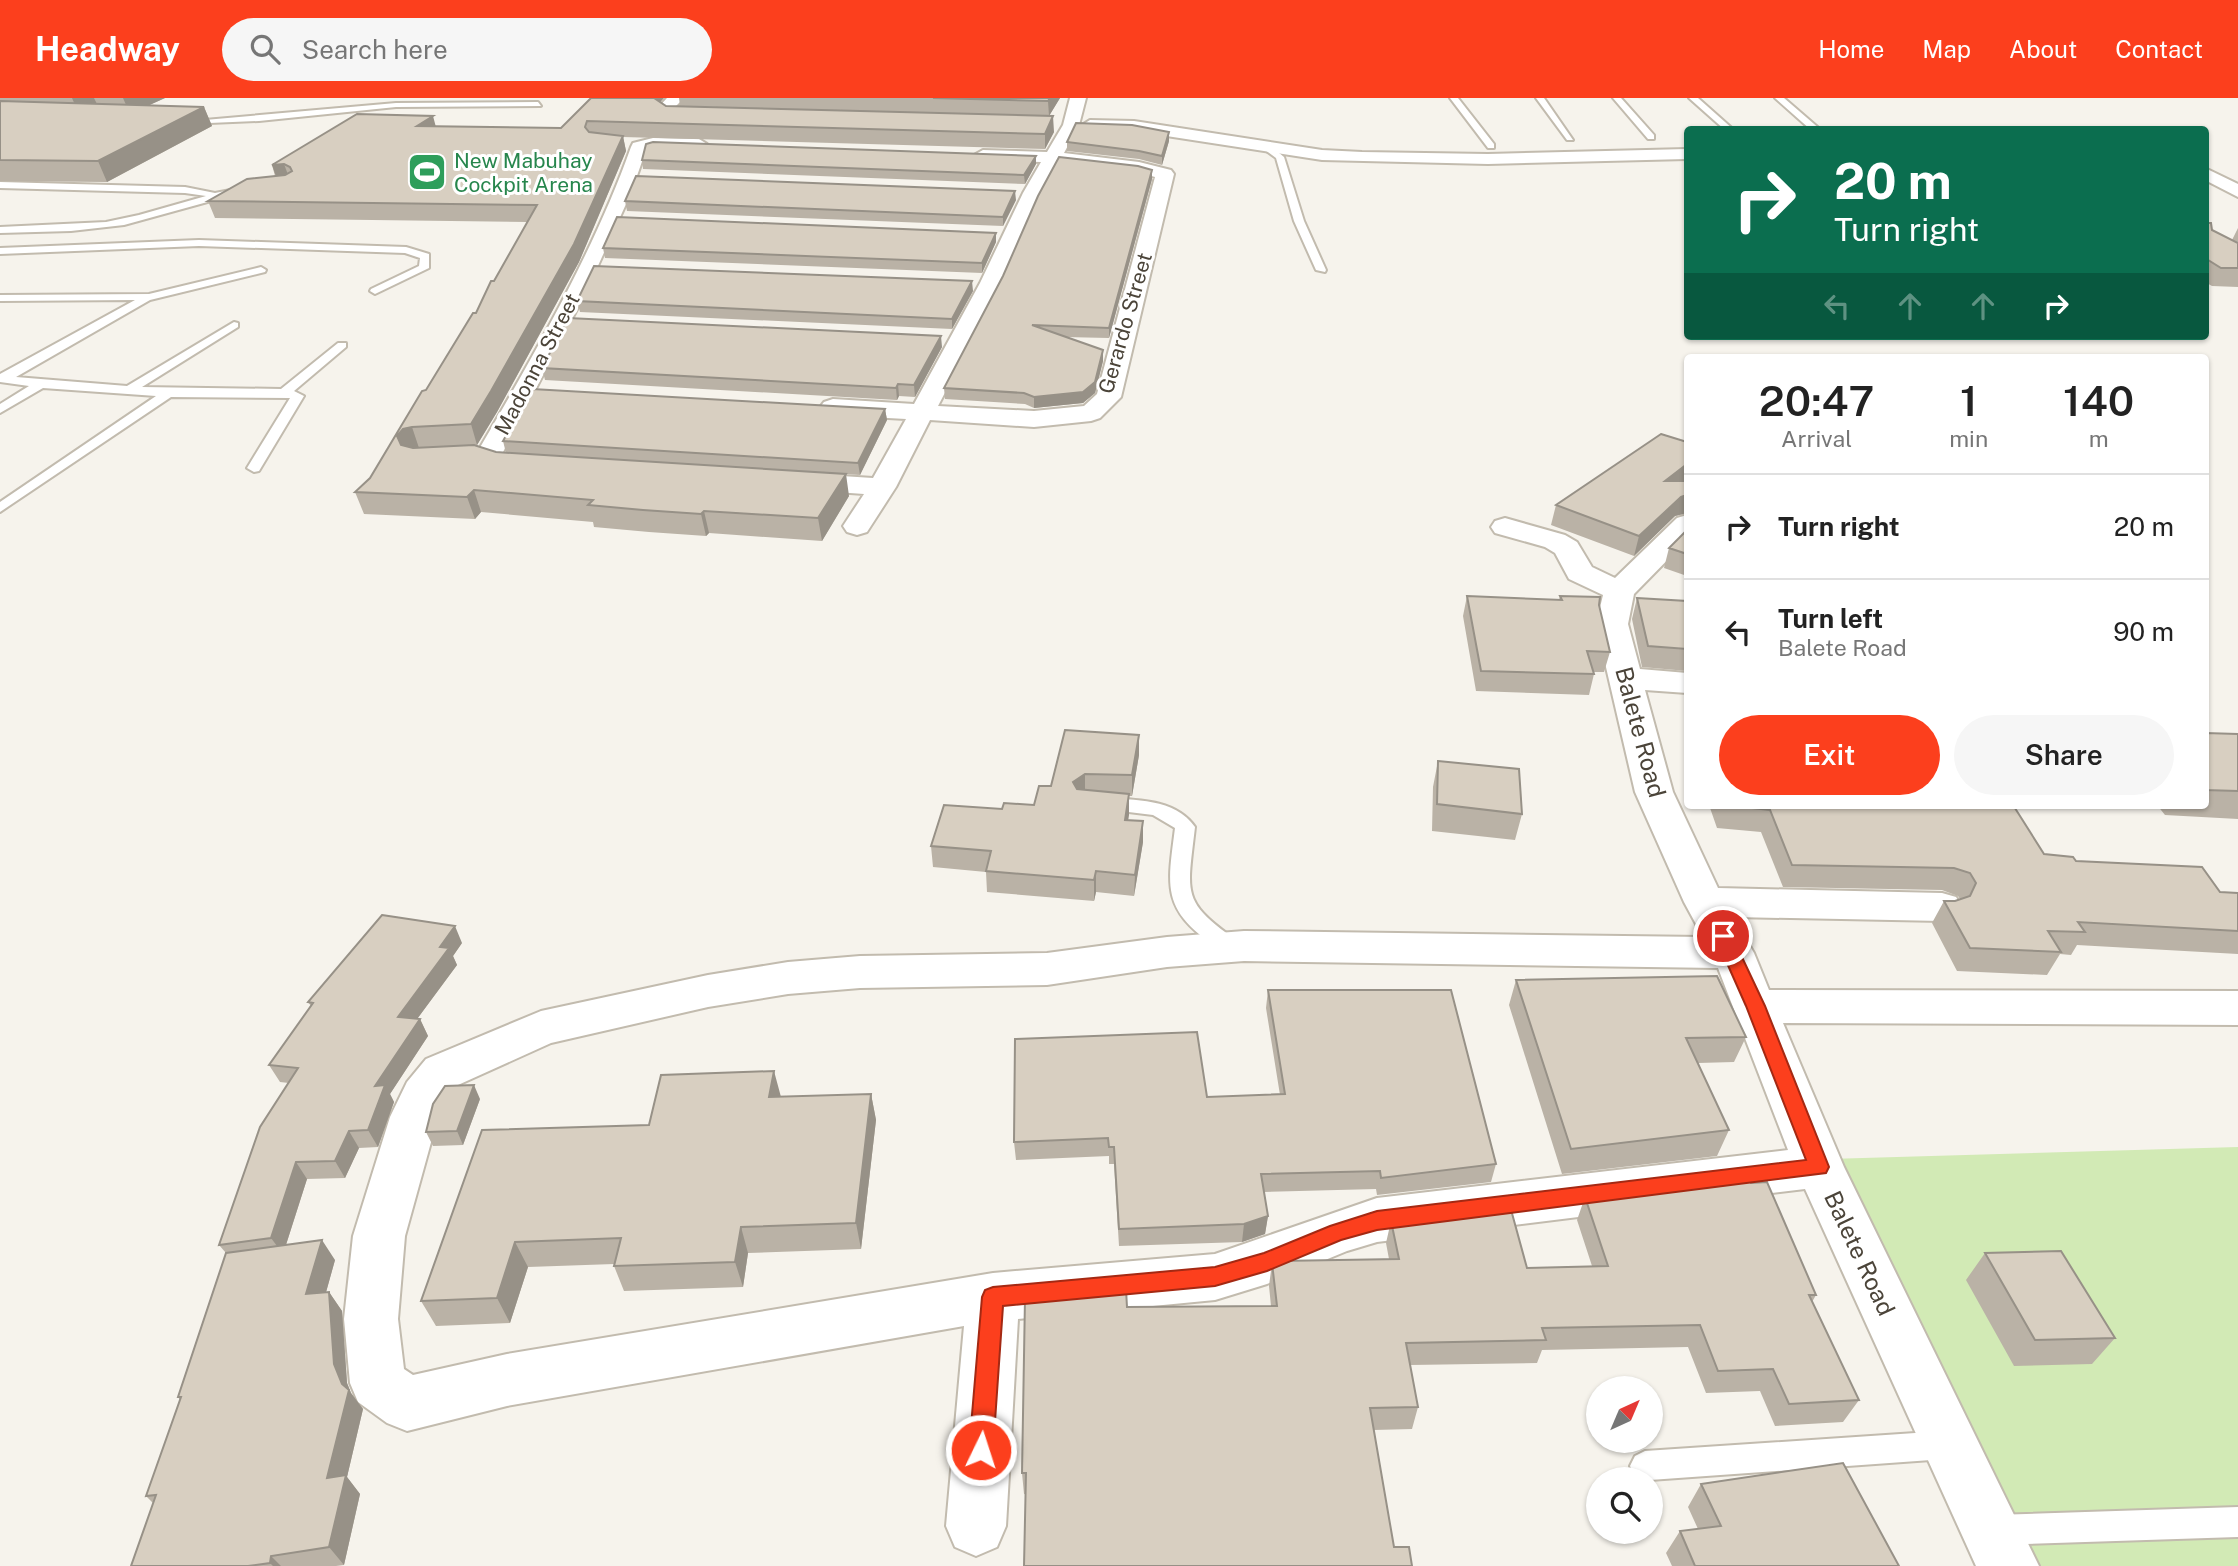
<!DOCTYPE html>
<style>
:root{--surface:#fff;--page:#f6f6f6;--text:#222;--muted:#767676;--line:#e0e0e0;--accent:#fc3f1d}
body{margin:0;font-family:"Public Sans",sans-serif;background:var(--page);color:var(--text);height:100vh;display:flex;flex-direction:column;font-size:26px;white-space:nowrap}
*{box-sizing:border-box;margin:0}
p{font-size:23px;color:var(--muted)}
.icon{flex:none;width:38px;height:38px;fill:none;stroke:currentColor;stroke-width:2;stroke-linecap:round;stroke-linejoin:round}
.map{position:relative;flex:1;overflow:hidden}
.drawer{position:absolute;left:1684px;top:256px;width:525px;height:455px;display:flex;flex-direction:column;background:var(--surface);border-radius:7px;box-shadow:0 2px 5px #0004}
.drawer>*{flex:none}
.top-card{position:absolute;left:1684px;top:28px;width:525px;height:214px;border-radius:7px;box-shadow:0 2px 5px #0004;background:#0b6e4f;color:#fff;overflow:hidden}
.needle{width:46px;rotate:44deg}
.buttons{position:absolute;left:1586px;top:1278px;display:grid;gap:14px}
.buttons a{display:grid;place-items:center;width:77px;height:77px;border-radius:50%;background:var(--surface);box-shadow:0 2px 5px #0004;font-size:35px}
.pin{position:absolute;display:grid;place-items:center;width:60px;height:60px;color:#fff;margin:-30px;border:4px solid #fff;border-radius:50%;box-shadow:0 2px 7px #0007}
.me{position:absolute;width:77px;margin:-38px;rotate:4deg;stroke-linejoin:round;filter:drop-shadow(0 0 5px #0008)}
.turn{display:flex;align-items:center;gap:24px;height:147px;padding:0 35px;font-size:32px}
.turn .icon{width:91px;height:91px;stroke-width:2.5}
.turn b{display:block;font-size:49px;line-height:60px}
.lanes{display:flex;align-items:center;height:66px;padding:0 35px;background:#0003;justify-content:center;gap:35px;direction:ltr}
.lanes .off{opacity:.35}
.eta{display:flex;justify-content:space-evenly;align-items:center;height:119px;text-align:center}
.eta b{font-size:42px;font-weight:600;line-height:49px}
.primary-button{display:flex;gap:14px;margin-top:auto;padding:14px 35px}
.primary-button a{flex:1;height:80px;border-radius:42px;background:var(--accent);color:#fff;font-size:28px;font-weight:600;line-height:80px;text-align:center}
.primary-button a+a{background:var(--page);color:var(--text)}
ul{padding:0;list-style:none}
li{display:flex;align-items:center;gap:21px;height:105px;padding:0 35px;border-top:2px solid var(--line)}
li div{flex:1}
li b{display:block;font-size:26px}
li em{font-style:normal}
header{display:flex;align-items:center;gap:42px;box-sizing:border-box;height:98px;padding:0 35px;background:var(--accent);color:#fff}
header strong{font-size:33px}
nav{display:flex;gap:38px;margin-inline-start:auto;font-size:24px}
.search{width:490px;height:63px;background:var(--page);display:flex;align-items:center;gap:18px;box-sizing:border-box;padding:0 24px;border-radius:38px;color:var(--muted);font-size:26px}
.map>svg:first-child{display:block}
</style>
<header>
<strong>Headway</strong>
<div class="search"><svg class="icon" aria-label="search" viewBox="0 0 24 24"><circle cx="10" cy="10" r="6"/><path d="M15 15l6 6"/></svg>Search here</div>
<nav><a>Home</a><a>Map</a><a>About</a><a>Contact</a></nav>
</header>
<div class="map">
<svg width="2238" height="1468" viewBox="0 0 2238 1468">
<rect width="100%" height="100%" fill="#f6f3ec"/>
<path fill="#d2eab5" d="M2238,1049v419h-246l-198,-406z"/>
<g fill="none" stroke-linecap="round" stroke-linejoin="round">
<g stroke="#c2bbae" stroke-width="4">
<path id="service" d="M1450,0h8l36,46v4h-6z
M1536,0h8l29,42h-6z
M1613,0h8l33,37v4h-6z
M1689,0h9l36,32h-9z
M1775,0h9l37,32h-10z
M538,4l3,4 -145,1 -137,14 -73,3 -4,-2 214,-19z
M1261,45h6l17,14 20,64 22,49 -1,2 -9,-2 -22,-49 -18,-63 -15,-11z
M0,84l185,5 30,6 31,-6 5,3 -127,35 -53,6 -71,2v-6l106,-5 33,-7 67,-19 -21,-3 -185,-5z
M199,142l207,7 23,7v14l-54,26 -5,-3 1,-2 48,-23 1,-8 -15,-5 -206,-7 -199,8v-6z
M261,169l5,3 -1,2 -115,28 -134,77 111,9 107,-64 4,1v4l-96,60 139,2 57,-46h8v4l-52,44 10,5 -45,75 -5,1 -7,-4 43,-70 -119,-1 -171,115v-10l156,-106 -113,-8 -43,25v-9l29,-18 -29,-4v-8l135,-74 -135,1v-6l149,-1z
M1103,700c31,2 72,0 92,29 -8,70 -14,74 45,116l4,5 -4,5c-12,4 -19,-3 -29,-10 -50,-35 -43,-59 -36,-115l-22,-13 -57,-7 -2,-4 2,-4z
M1945,1333l10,4 4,10 -4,10 -10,4 -295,21 -15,-4 -5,-10 5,-10 10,-5z
M2238,1409v30l-243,8 -11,-4 -4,-11 4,-11 11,-4z"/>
</g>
<g stroke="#c2bbae" stroke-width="4">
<path id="minor" d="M667,0h17l-8,8 32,3 8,5 -8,5 -50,-6 -2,-3z
M1070,0h16l-7,27 -15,28 75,9 32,8 3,4 -53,223 -21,21 -9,3 -57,6 -104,-7 -34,67 -29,45 -10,3 -10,-3 -4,-6 21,-32 -70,-5 -10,-2 -4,-6 4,-6 10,-2 79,5 33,-59 -73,-4 -9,-3 -4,-5 4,-5 9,-3 81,5 66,-121 43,-90 18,-31 -58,-2 -9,-5 9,-5 64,2 16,-27zM1058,65l80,9 17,5 -58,217 -13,12 -50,5 -96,-5 64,-123 39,-90z
M1090,22l44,1 188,29 40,2 126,2 199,-5v10l-199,5 -166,-4 -188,-29 -50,-3 -2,-3z
M653,40l46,1 8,5 -8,5 -53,1 -15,43 -44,97 -85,164 39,5 3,6 -3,6 -10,2 -47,-6 -9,-11c56,-96 119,-204 156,-309l2,-4z
M2205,70l33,16v13l-33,-17z
M1687,417v25l-53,54 -6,30 12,45 47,4v20l-42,-3 28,102 45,96 224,5 14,4 6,10 -6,10 -14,4 -209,-4 21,36 15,37 469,1v34l-455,-2 61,144 195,399h-63l-171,-377 -428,53 -30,9 -80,33 -52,16 -197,19 -12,207 -9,21 -21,9 -21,-9 -9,-21 18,-200 -457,80 -100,25 -20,-8 -29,-21 -8,-19 -6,-64 9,-83 37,-119 17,-35 19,-23 115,-48 167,-36 80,-13 72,-6 187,-3 120,-16 77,-6 459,6 -19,-35 -49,-110 -39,-168 7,-29 -34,-16 -14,-26 -10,-6 -50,-14 -4,-6 4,-6 10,-3 60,17 12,7 15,25 23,11 62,-60zM1244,863l474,7 70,182 -411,48 -162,56 -222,19 -486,81 -94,21 -9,-6 -6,-50 7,-83 33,-119 20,-32 93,-42 157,-36 80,-13 72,-6 187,-3 120,-18z"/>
</g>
<use href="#service" fill="#fff" fill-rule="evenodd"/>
<use href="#minor" fill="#fff" fill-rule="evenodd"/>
</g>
<path fill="#bab2a6" d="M0,0h123l1,4 -1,-4h42l-16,7 55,2 8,19 -105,56 -107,-1z
M679,0h381l-11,18 -369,-10z
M660,4l6,4 388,26 -9,17 -422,-12 3,14 -47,111 -82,150 -20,33 -2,1 21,6 353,44 -27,45 -113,-8 -3,3 -57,-4 -55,-5 -1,-5 -112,-10 -6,7 -111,-5 -9,-22 15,-14 106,-165 51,-91 -312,-4 -7,-17 67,-25 -3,-11 164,-39 125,2z
M1169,34v9l-7,24 -23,-6 -72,-8v-9z
M1036,58v8l-11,20 -382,-15 -1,-9z
M1152,81l-43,159 -45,-1 39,13v11l-8,32 -12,10 -49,5 -9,-4 -80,-5 -1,-11z
M1016,102l-13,26 -376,-15 -2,-10z
M2205,125l7,7 20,10 6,-12v59l-26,-1 -7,-4z
M996,144l-14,31 -377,-15 -2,-10z
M973,193l-21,38 -372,-17 -3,-11z
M942,249l-27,50 -16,-1 -2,4 -352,-20 -3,-12z
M885,311l2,11 -27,55 -354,-22 -3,-12z
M1687,344v37l-3,2h3v32l-12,3 -41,40 -83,-31 5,-20z
M1687,432v46l-23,-8 5,-20z
M1467,498l92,4 1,-4 39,9 11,47 -6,20h-11l1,2 -5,21 -113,-4 -13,-75z
M1637,500l50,3v70l-45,-4 -10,-48z
M1065,632l74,25 -7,41h-3l-1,24 15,22 -9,54 -38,-4 -2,9 -107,-9 -1,-20 -53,-5 -2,-21 71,-37 32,-4 17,-19z
M2205,635l33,1v85l-73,-4 -8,-10h48z
M1438,663l84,53 -7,26 -83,-9 1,-44z
M1709,707h304l31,49 176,38 18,1v61l-161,-9 -6,10 -11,-1 -13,21 -90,-4 -25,-48 12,-22h11l5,-2 -2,-3 -16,-6 -159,-3 -22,-55 -44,-4z
M462,845l-9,13 4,9 -40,54h3l8,17 -38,58 4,8 -16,45 -19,1 -14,30 -38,1 -21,66 49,15 -9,32h3l13,19 5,72 4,10 12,16 -16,68 13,17 -16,71 -8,1h-205l22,-63 -7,-7 34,-96 -2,-3 48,-144 -7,-8 70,-162 -9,-1 -11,-17 42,-59 -3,-4z
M1516,882l230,57 -12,25 -36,1 31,67 -12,26 -155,18 -53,-169z
M1268,892l228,174 -5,18 -114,13 -1,-6 -112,3 4,24 -3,18 -23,8 -123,4 -5,-82h-5v-8l-93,4 -2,-18 193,-45 73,-2 -14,-87z
M871,996l5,26 -15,129 -113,4 -5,34 -119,4 -10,-25v-2l-86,3 -18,56 -74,3 -15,-25 228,-176 131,-28z
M480,1001l-17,46 -30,1 -7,-14z
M1751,1085l65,112 -4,7 47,98 -16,22 -68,4 -15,-35 -54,2 -18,-46 -146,3 -5,13 -127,2 8,42 -6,22 -38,1 20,117 18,19 -388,-72 -2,-21 105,-166 144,-1 -2,-20 3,-23 117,-4 -3,-16 5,-22 136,47 65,-2 -15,-46 8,-23z
M1985,1155l130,85 -23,26 -78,2 -48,-86z
M1701,1386l198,82h-227l-6,-13 14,-22 18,-2 -10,-22z"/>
<path fill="#979187" d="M72,0h22l3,6 -19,8z
M123,0h42l-35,16z
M651,0h13l-11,12z
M1050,0h10l-11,18 -1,-15z
M204,9l8,19 -105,56 -9,-21z
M433,18l4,15 -20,-5z
M1053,18l1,16 -9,17v-15z
M1169,34v9l-7,24v-9z
M623,38l3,15 -47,111 -82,150 -20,33 -6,-21z
M1036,58v8l-11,20 -1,-9z
M284,66l6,16 -12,2 -6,-17z
M1152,72v9l-43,159v-10z
M1015,93l1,9 -13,26v-9z
M996,135v9l-14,31v-10z
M972,183l1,10 -21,38v-10z
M941,238l1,11 -27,50 -1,-12z
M1103,252v11l-8,32 -12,10 -49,5v-11z
M898,286l1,12 -2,4 -1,-12z
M885,311l2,11 -27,55 -2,-12z
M412,329l7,21 -14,10 -8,-22 6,-7z
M1687,366v15l-28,21 6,-19z
M846,376l3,22 -27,45 -4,-23z
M474,392l7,22 -6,7 -8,-22z
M1687,397v18l-12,3 -41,40 5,-20 42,-39z
M704,413l5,22 -3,3 -5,-22z
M1139,637v20l-7,41v-21z
M1085,676v20l-12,8v-20z
M1129,696v21l-4,26v-21z
M1143,723v21l-9,54 1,-21z
M1096,773v21l-2,9v-21z
M455,828l7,17 -9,13 4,9 -51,69 -8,-17 42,-70z
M420,921l8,17 -38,58 4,8 -16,45 -10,-17 7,-44z
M774,973l7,26h-12z
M474,987l6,14 -17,46 -6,-14z
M871,996l5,26 -15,129 -5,-26z
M349,1033l10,17 -14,30 -10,-17z
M296,1064l11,17 -24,75 -12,-16z
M1268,1118l-3,18 -23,8 2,-18z
M741,1129l7,26 -5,34 -8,-25z
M322,1142l13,20 -15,54 -14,-20z
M515,1144l13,25 -18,56 -13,-25z
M329,1194l13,19 5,72 4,10 12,16 -16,68 13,17 -16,71 -15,-18 -2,-69 15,-94 -8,-20z
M271,1458l10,10h-8l-3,-3z"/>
<path fill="#d8cfc1" stroke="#979187" stroke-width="2" d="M591,0h63l12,8 387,10 -8,18 -458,-13 -2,6 4,5 34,4 -49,108 -83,147 -20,33 -59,3 -9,2 -6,7 4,9 12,3 61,-3 22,7 350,22 -28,44 -114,-7 -3,3 -58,-4 -55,-5 5,-5 -119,-10 -7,7 -112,-5 15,-14 52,-87 4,-1 47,-77h3l15,-32h3l43,-76 -329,-4 39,-22 38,-4 7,-4 -2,-4 -6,-3 -12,1 85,-51 76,2 -16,10 144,2z
M933,0h117l-2,3z
M0,3l204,6 -106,54 -98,-1z
M1076,25l56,2 37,7 -7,24 -23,-5 -72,-9z
M653,44l383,14 -12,19 -382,-15 4,-16z
M1059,59l79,9 14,4 -43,158 -77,-3 71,25 -8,32 -12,10 -49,5 -10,-4 -80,-5 59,-112 35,-80z
M636,78l379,15 -12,26 -378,-16z
M617,119l379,16 -14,30 -379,-15z
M2205,125h6l1,7 26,13v25h-17l-16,-10z
M594,168l378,15 -20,38 -375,-18z
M568,220l373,18 -27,49 -16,-1 -2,4 -354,-20z
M532,291l353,20 -27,54 -355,-22z
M1661,336l26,8v22l-22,17h22v14l-6,2 -42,39 -83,-31z
M1687,432v24l-18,-6z
M1467,498l95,4 -2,-4 40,1 -1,8 11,47 -23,-1 7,23 -113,-3z
M1637,500l50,3v48l-39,-3z
M1065,632l74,5 -7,40 -47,-1 -12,8 4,7 52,5 -4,26 18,1 -8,54 -39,-4 -2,9 -108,-9 5,-20 -60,-5 13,-41 58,4 2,-6 30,2 5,-19h12z
M2205,635l33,1v57l-33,-1z
M1438,663l81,8 3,45 -85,-10z
M1725,707h288l31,49 29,3 3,4 126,6 18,25 18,1v38l-160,-9 7,10 -37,-1 13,21 -91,-4 -26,-47h11l15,-5 6,-13 -6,-10 -16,-5 -162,-3 -22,-55z
M382,817l73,11 -15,21 9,1 -51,69 22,2 -45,67 10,-1 -17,45 -19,1 -14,30 -39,1 -25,76 -52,7 41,-118 38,-59 -29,-3 44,-62 -5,-1z
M1717,878l29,61 -60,1 43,92 -158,19 -55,-169z
M1268,892h183l45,174 -115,14 -1,-7 -119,3 7,42 -24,8 -125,5 -5,-82h-5l-1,-9 -94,4 1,-103 182,-7 10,65 78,-3z
M774,973l-5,26 102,-3 -15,129 -115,4 -6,35 -121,4 7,-28 -106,4 -18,56 -76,3 61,-171 167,-5 12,-50z
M474,987l-17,46 -31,1 7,-28 12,-18z
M1748,1079l3,6 16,-1 49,113h-7l50,105 -70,4 -16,-35 -55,2 -18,-46 -158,3 4,12 -140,3 12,64 -48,1 24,139h15l3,19h-388l2,-93h-4l3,-175 101,-9 1,18 150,-1 -5,-43 6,-2 121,-2 -8,-38 119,-15 17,62 81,-2 -23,-69z
M322,1142l-16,54 23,-2 5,72 8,20 7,6 -22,88 19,-3 -17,72 -58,9 -1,7 -22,3h-117l25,-71 -10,1 35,-99h-3l48,-144z
M2061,1153l54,87 -80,2 -50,-87z
M1843,1365l56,103h-204l-15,-35 41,-5 -20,-42z"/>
<path fill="#fc3f1d" stroke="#a42913" stroke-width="2" d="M1723,832l9,6 33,70 64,161 -3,6 -449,57 -36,10 -74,31 -52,15 -212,20 -10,144 -3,8 -9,4 -8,-4 -4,-8 13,-153 3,-7 8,-3 222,-20 49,-14 66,-27 47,-15 429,-51 -60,-154 -31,-70z"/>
<defs>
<g id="stadium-square" transform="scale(2.0125)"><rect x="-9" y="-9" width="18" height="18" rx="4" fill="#2e9e5b" stroke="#fff"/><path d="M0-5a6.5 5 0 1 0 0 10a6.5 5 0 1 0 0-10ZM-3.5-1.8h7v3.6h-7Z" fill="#fff"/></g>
</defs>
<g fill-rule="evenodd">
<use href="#stadium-square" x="427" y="74"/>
</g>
<g text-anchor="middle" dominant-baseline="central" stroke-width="6" stroke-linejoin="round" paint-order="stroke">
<g font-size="21" fill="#27864d" stroke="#fff" text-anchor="start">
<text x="454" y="62">New Mabuhay<tspan x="454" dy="24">Cockpit Arena</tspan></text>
</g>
<g font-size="21" fill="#4b4439" stroke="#fff">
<text transform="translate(1125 225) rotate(-74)">Gerardo Street</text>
<text transform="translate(537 266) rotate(-62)">Madonna Street</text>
</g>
<g font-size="24" fill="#4b4439" stroke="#fff">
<text transform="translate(1641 634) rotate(75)">Balete Road</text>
<text transform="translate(1860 1155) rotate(65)">Balete Road</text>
</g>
</g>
</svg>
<div class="buttons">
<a><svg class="needle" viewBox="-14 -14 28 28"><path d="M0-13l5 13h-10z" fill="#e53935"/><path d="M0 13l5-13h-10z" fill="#767676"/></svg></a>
<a><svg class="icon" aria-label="search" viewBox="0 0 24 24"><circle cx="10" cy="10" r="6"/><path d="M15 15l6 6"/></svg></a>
</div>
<div class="pin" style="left:1723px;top:838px;background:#d93025"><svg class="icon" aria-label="arrive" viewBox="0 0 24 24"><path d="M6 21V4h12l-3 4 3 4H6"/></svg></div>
<svg class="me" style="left:981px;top:1352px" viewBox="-20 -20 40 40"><circle r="17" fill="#fc3f1d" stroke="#fff" stroke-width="3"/><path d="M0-11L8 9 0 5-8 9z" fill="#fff"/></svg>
<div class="top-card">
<div class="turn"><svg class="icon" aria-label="right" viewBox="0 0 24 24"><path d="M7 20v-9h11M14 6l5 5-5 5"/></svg><div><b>20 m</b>Turn right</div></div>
<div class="lanes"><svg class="icon off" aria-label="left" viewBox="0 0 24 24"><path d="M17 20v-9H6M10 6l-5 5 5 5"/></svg><svg class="icon off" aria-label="ahead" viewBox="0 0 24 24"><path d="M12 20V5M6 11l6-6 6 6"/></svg><svg class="icon off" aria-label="ahead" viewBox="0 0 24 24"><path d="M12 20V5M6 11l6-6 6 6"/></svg><svg class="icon" aria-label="right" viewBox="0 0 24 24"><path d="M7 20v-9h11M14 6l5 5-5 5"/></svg></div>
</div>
<section class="drawer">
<div class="eta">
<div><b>20:47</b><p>Arrival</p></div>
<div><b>1</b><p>min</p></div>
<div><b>140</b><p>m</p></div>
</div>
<ul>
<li><svg class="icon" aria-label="right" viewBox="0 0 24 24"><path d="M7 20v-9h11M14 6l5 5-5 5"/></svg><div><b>Turn right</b></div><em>20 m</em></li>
<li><svg class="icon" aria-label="left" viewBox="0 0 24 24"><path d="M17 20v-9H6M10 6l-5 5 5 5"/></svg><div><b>Turn left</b><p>Balete Road</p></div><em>90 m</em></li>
</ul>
<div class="primary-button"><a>Exit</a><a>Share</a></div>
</section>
</div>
